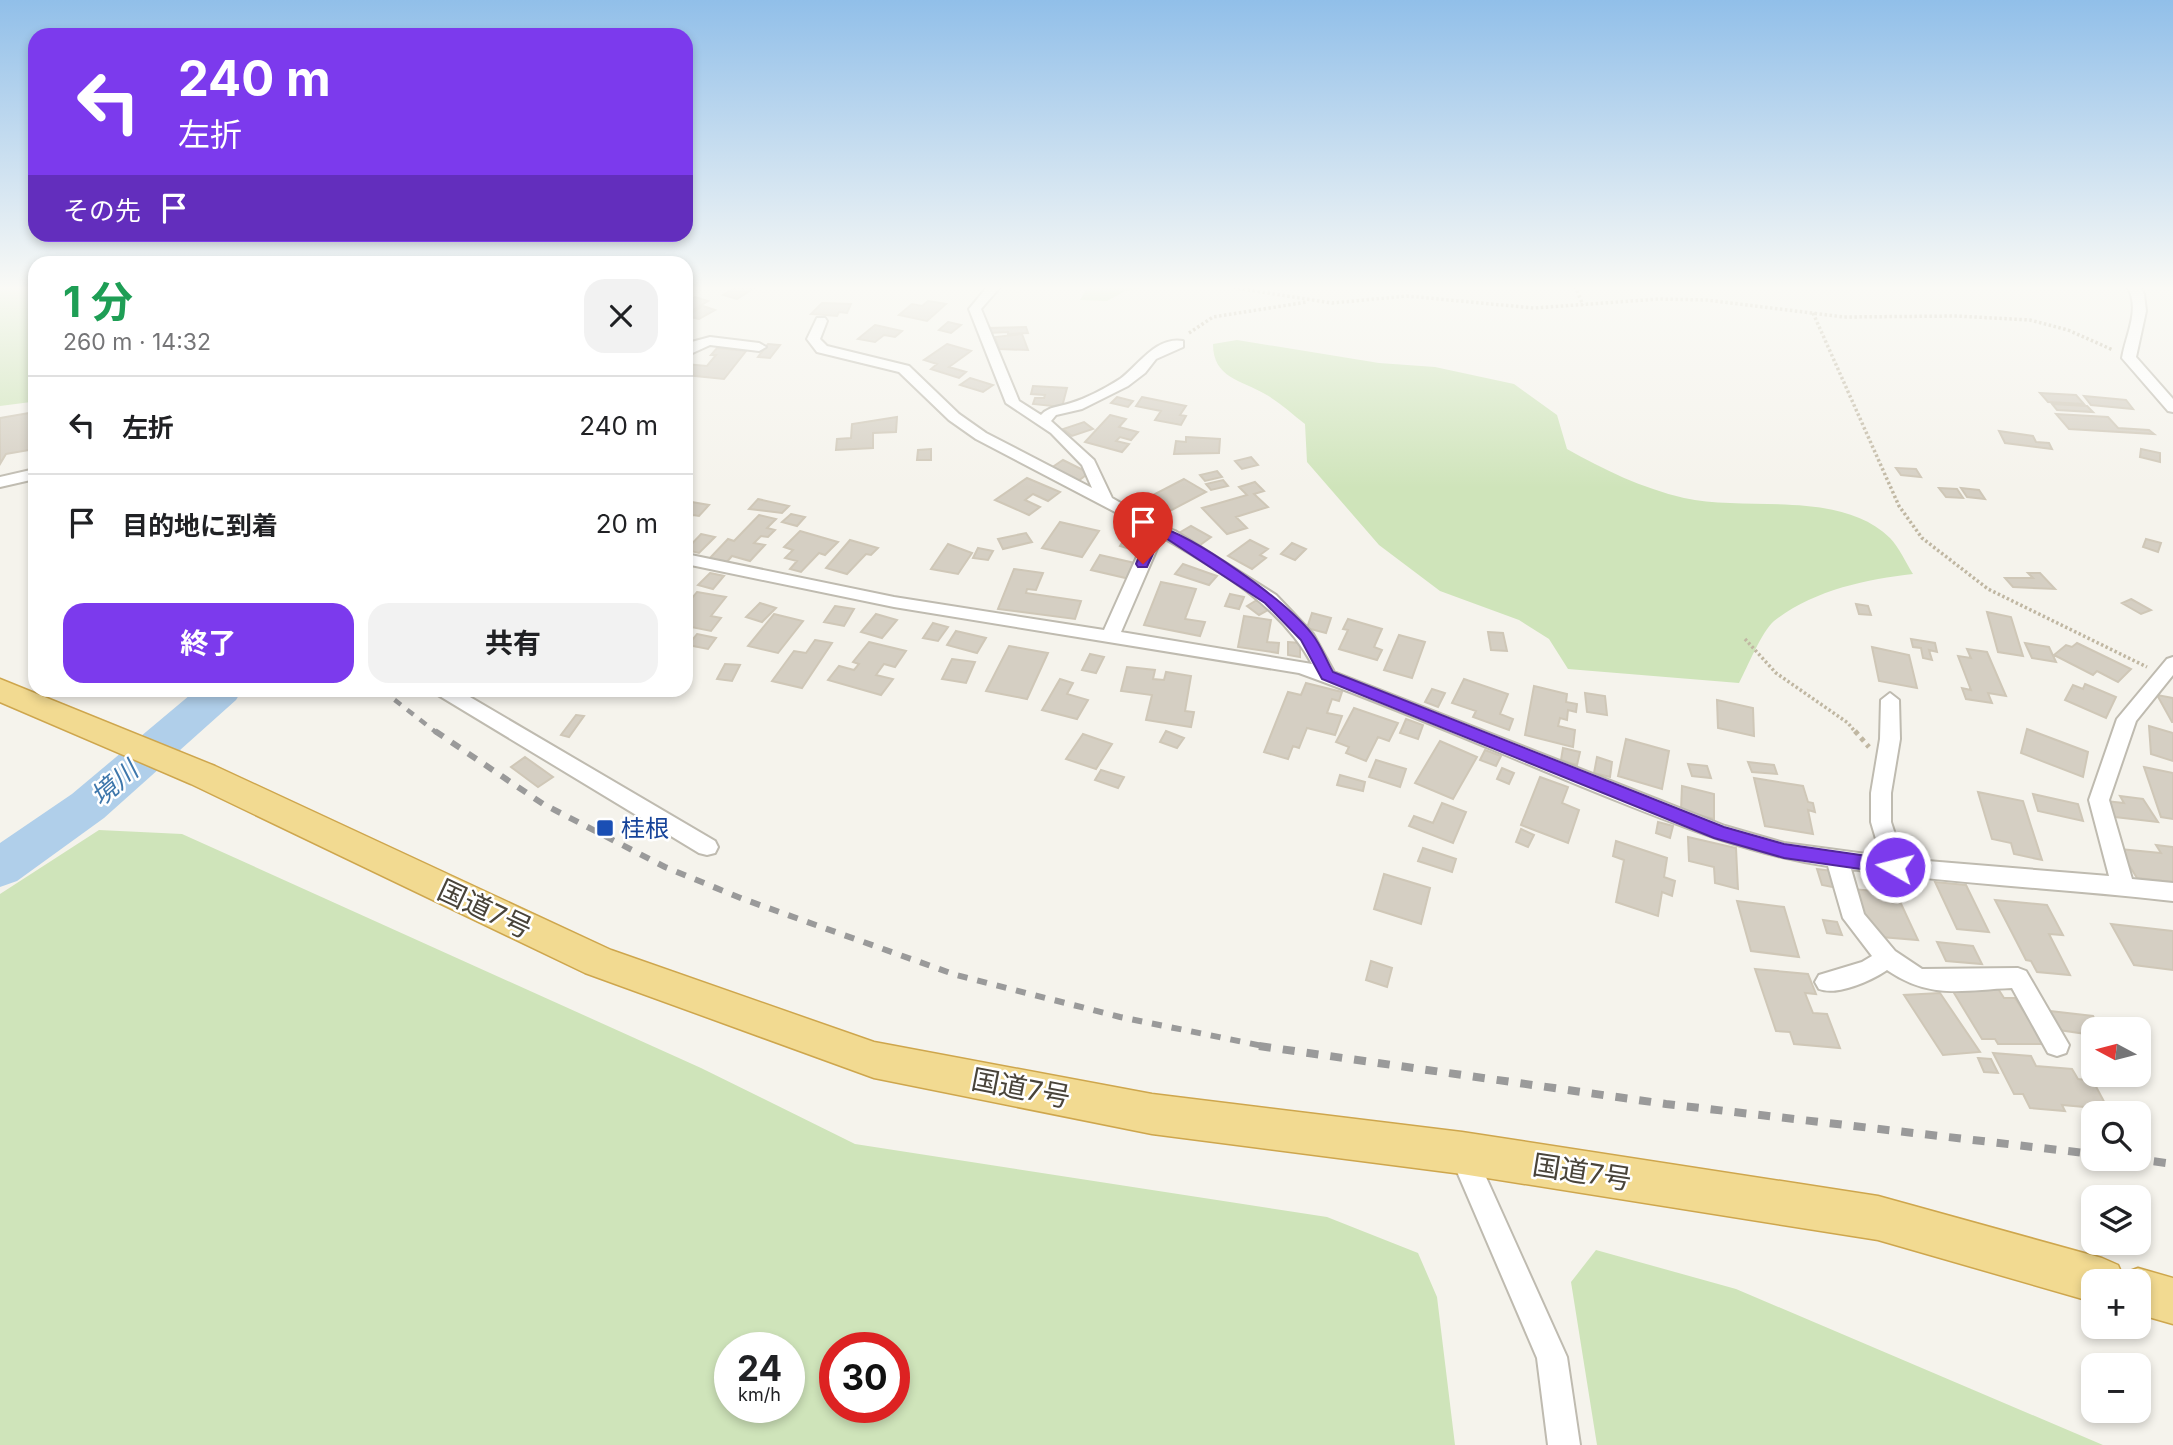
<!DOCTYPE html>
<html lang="ja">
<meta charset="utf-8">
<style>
:root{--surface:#fff;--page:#f2f2f2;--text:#202124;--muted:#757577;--line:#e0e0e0;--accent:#7c3aed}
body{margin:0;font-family:Inter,"Noto Sans JP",sans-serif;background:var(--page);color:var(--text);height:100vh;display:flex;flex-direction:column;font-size:26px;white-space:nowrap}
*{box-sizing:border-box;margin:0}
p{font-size:23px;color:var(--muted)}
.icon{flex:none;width:38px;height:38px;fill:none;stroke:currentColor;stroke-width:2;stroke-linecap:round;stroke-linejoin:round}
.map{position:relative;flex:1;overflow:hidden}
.details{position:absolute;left:28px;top:256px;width:665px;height:441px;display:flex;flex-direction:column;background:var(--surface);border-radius:21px;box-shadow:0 4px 10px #0003}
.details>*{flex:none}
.guide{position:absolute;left:28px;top:28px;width:665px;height:214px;border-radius:21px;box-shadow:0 4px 10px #0003;background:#7c3aed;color:#fff;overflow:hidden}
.needle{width:46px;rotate:277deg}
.buttons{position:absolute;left:2081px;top:1017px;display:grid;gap:14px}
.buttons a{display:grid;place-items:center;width:70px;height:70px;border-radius:14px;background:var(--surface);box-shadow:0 4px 10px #0003;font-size:35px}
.speed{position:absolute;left:714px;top:1332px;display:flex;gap:14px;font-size:35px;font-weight:700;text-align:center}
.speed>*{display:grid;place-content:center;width:91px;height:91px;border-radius:50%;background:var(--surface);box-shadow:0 4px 10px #0003;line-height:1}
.speed small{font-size:18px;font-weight:400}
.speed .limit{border:10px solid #d22;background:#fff;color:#111}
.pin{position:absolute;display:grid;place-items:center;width:60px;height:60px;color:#fff;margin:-72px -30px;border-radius:50% 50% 50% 0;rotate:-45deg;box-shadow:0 0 7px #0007}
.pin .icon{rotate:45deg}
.me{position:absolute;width:77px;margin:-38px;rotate:278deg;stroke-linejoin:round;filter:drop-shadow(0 0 5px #0008)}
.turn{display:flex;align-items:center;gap:24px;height:147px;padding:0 35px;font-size:32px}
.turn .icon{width:91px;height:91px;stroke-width:2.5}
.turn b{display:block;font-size:49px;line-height:60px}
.then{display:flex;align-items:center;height:66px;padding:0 35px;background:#0003;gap:14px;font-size:26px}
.round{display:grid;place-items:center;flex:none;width:74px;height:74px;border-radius:21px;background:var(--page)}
.head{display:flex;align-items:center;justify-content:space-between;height:119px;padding:0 35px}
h1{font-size:42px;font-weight:700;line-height:52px;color:#1e9e55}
.action{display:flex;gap:14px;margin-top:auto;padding:14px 35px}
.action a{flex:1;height:80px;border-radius:21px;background:var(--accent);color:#fff;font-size:28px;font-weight:700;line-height:80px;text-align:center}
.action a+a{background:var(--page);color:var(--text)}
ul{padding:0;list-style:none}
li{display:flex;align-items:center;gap:21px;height:98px;padding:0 35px;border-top:2px solid var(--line)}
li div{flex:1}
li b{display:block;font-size:26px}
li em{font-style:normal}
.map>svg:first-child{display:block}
</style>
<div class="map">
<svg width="2173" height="1445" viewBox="0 0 2173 1445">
<rect width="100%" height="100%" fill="#f5f3ec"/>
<path fill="#cfe4ba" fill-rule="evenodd" d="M0,286h35v111l-4,5 -31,4z
M1088,286h76l-39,5 -18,10 -27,-1z
M1237,340l142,23 56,4 79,17 43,31 10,34c37,21 75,39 117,49 63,14 156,-9 206,40 9,9 16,25 23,36 -47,5 -101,17 -139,47 -12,10 -27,47 -35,62l-171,-14 -19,-30 -30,-19 -79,-29 -61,-46 -72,-83 -2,-38c-13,-10 -26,-22 -40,-30 -24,-14 -52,-16 -52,-50z
M99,830l83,4 519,234 154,76 472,73 91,36 19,44 18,148h-1455v-551zM730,1348h59v59h-59zM835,1348h59v59h-59z
M1596,1250l140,39 367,156h-506l-26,-163z"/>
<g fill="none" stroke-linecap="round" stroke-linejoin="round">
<path fill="#b0cfea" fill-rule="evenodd" d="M196,690h46l-6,10 -132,118 -87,63 -17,6v-44l72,-49z"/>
</g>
<path fill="#d5cfc3" stroke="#cfc7b7" stroke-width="2" d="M738,286h15l3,1 -19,12 -14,-4z
M695,297l13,4 -22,13v-12z
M928,301l18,3 -19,17 -28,-6 13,-11 10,2z
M822,303l29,1 -4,9 -8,-1 -2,4 -26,-2z
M703,306l12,4 -16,9 -12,-3z
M948,322l13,3 -10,8 -12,-3z
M875,325l27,6 -7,6 -11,-2 -9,7 -17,-3z
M1026,327l2,6 -20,1v-2l-19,1 -1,-5z
M1022,334l6,16 -29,-1 -4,-12z
M768,344l12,1 -10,13 -12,-1z
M947,344l24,7 -22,16 17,5 -7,6 -28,-9 6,-5 -13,-4z
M717,348l29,3 -22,28 -38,-4v-11l21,2 9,-11h-5z
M970,378l23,7 -10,7 -23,-7z
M1033,386l34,2 -5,19 -29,-3 2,-6h9l1,-3 -14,-1z
M2040,393l36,2 8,9 -36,-2z
M2084,396l42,4 7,9 -42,-4z
M1117,397l16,4 -5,6 -17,-4z
M1142,397l44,9 -6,9 6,1 -5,9 -26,-5 6,-9 -25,-5z
M2052,404l35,2 6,6 -36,-2z
M35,412v37l-29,5 -6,10v-46z
M2056,414l52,3 10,11 31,2 5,4 -85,-5z
M1110,415l16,4 -7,8 19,5 -7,8 -11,-3 -4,4 13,3 -7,8 -37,-10z
M897,417l-1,15 -23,1v15l-37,2 1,-11 14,-1 1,-14z
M1084,422l9,7 -21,7 -9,-7z
M1999,431l34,5 3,6 13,1 3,6 -47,-6z
M1186,437l34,2 -1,14 -45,1 2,-13 10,1z
M931,449v11h-14l1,-10z
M2141,449l19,4v9l-20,-5z
M1251,457l7,8 -16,4 -7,-8z
M1063,460l26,13 -11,8 -27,-13z
M1896,468l20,1 5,8 -20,-2z
M1217,471l5,6 -17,4 -5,-6z
M1027,478l33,14 -12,9 -15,-7 -8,6 15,7 -11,8 -34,-15z
M1184,479l22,13 -42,22 -14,-9 10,-6 -7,-4z
M1223,480l5,6 -17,4 -5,-6z
M1255,482l9,9 -10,3 14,13 -32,10 11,11 -20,6 -25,-26 45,-13 -8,-8z
M1939,488l18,1 6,9 -17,-1z
M1961,488l18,2 6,9 -18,-2z
M758,499l31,7 -7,7 -33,-4z
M686,501l23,4 -10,11 -6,-1 -7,7z
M791,514l14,3 -8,9 -15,-4z
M759,515l17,4 -9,9 8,2 -7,7 -7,-1 -7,7 11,2 -15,16 -18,-5 -6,7 -17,-4 19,-20 6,2z
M1060,522l39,9 -17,26 -40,-9z
M1191,526l20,11 -11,8 -21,-12z
M800,531l38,11 -13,13 -6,-2 -18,19 -11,-3 7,-8 -12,-3 8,-8 -9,-3z
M1026,533l6,9 -29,7 -5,-10z
M701,534l14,3 -16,16 -13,-3z
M1126,537l17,4 -6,10 -17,-5z
M2146,539l15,4 -3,9 -15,-5z
M850,540l28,8 -7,7 -5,-1 -19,20 -21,-6z
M1250,540l18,9 -8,6 6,3 -14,11 -24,-13z
M1292,543l14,6 -11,11 -14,-6z
M948,544l24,9 -14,21 -27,-5z
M978,548l15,3 -5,9 -15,-2z
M1100,555l39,9 -9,15 -39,-9z
M1183,564l34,12 -8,9 -34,-11z
M1014,569l29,4 -7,17 -9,-1 -1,4 55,8 -6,18 -77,-10z
M710,573l14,3 -11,13 -15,-4z
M2028,573h12l15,16 -42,-2 -8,-9h28z
M1161,582l35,7 -11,30 20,3 -5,14 -56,-11z
M697,592l29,5 -15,19 10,2 -10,13 -25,-5v-21z
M1230,594l14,3 -5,12 -14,-3z
M2131,599l20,11 -10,4 -19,-11z
M1257,600l13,9 -11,6 -12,-9z
M760,603l16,5 -14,14 -16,-5z
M1856,604l12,2 3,9 -12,-1z
M835,606l19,3 -10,17 -20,-4z
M1987,612l24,5 12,39 -25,-4z
M1312,613l19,5 -5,15 -19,-5z
M774,614l29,7 -25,32 -30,-7z
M876,614l21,6 -15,18 -21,-6z
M1244,616l27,4 -4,22 12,1 -1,10 -40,-6z
M1348,619l34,10 -8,18 8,3 -5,10 -38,-11 9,-19 -5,-1z
M933,623l15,4 -10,14 -15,-3z
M956,631l30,7 -9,15 -30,-8z
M1488,632l15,1 4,18 -16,-1z
M697,634l19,4 -8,11 -20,-4z
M1399,635l26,7 -13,36 -28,-8z
M1911,639l24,4 2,9 -8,-2 3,10 -9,-2 -2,-10 -8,-1z
M815,640l17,3 -30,45 -30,-7 22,-30 12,2z
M869,642l37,9 -11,16 -11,-3 -8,11 17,4 -12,16 -53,-15 11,-14 15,4 5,-6 -6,-2z
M1288,642l12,1v14l-12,-2z
M2025,643l24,4 7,15 -24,-4z
M2077,643l54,26 -13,13 -21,-11 -4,4 -39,-20 12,-10 6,2z
M1009,646l39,7 -21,46 -41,-8z
M1872,647l37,8 8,33 -38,-7z
M1967,649l20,3 19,44 -18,-3 4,10 -26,-4 -4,-11 9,2 -13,-34 13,2z
M1090,654l14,3 -8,16 -14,-3z
M952,659l23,3 -9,21 -24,-4z
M725,664l15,1 -8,16 -15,-2z
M1127,667l28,3 -2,9 11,1 2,-8 25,4 -6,35 9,1 -3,15 -45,-7 6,-25 -31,-4z
M1060,679l13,4 -6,11 21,6 -11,19 -35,-9z
M1464,679l44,15 -8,20 13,5 -4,11 -36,-13 3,-6 -24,-8z
M1306,683l36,9 -3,9 -7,-2 -5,14 15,3 -7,19 -28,-7 -8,20 -6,-2 -5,13 -24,-7 24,-60 13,3z
M2085,684l31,13 -10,21 -41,-18 8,-15 10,4z
M1534,686l33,8 -1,8 11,2 -1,8 -8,-2 -1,10 -7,-2 -2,8 17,4 -2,17 -48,-12z
M1432,689l13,4 -7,14 -13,-5z
M1585,693l20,3 2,19 -20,-3z
M2157,695l16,3v24h-1z
M1717,700l36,8 1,28 -36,-8z
M1354,708l44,15 -9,18 -11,-4 -12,24 -20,-8 3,-6 -13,-5z
M576,715l8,1 -15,21 -8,-2z
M1406,719l17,6 -5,14 -18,-6z
M2149,726l24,7v28l-22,-7z
M2027,729l61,23 -5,25 -62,-24z
M1166,731l18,7 -7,10 -17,-6z
M1083,734l29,10 -16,25 -30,-10z
M1626,739l43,12 -7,38 -44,-13z
M1440,741l37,16 -24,42 -38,-16z
M1563,748l17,4 -3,13 -16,-5z
M1485,750l16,6 -5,10 -16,-6z
M525,757l28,20 -15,10 -27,-20z
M1597,757l15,5 -2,15 -16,-4z
M1376,760l30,9 -6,18 -31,-10z
M1748,762l26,3 3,9 -25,-2z
M1688,764l19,2 4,12 -19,-2z
M2144,767l29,6v46l-12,-2z
M1502,768l12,5 -5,11 -12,-5z
M1101,770l23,7 -6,11 -23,-8z
M1340,775l25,7 -2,9 -26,-6z
M1540,777l28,10 -6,16 17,7 -11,33 -47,-18z
M1754,778l49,8 5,16 5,1 2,9 -7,-2 5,24 -48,-8z
M1682,786l32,8v25l-33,-9z
M1978,792l45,9 19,59 -28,-6 -3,-11 -19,-4z
M2033,794l45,10 5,17 -45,-10z
M2120,796l23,3 15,23 -43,-5 -10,-16 19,2z
M1442,803l24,9 -13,31 -44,-17 5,-10 19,7z
M1658,822l15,4 -3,12 -14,-5z
M1521,829l13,6 -6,12 -12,-5z
M1688,837l48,11 2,41 -23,-6 -1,-16 -25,-6z
M1616,841l51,17 -3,19 11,4 -3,15 -10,-4 -4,24 -42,-14 8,-42 -11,-4z
M2156,845l17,2v35l-36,-4 -18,-29 42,4z
M1423,848l33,11 -4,13 -34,-11z
M1817,869l15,2 5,17 -15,-3z
M1384,874l46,14 -9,36 -47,-15z
M1935,882l31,3 23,47 -32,-3z
M1852,889l44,4 22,47 -37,-3 -3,-8 -9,-1z
M1995,900l52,5 16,30 -14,-1 21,41 -33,-3 -6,-11 -5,-1z
M1737,901l47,6 15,50 -48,-6z
M1823,920l14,2 5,13 -15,-2z
M2111,924l62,7v39l-39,-5z
M1937,942l36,4 9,18 -36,-3z
M1371,961l21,7 -5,19 -21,-7z
M1755,969l53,5 8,20 -11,-1 8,20 14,1 13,34 -46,-4 -4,-12 -14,-1z
M1997,987l7,11h11l30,46h-47l-3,-5h-13l-31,-51z
M1940,993l40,59 -37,3 -39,-60z
M2050,1011l43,5 7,13h-7v6l-34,-5z
M1993,1053l38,3 5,10 36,3 6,10 15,2 15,28 -46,-4 3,6 -35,-3 -7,-14h-9z
M1978,1058l13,1 7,14 -14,-1z"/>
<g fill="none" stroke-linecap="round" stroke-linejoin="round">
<g stroke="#bfbbb0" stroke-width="4">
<path id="minor" d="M686,286h8l-8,5z
M988,286h13l-20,23 38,92 22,14c8,-9 19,-8 30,-12 16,-5 35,-15 49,-24 18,-13 36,-43 63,-38v6l-27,12 -11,14 -17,13 -46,23 -26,6 -5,6 43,39 18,38 47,27 16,6 101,64 37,39 21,38 391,154 59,17 97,13 -10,-34v-29l9,-54 1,-39 9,-7 9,7 1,39 -9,54v29l12,37 206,17 -20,-76 28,-81 50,-60 6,-2v18l-37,46 -27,79 23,79 41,4v18c-107,-12 -216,-17 -322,-32l13,45 31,37 27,18 96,-1 8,3 43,74 -3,8 -9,3 -9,-3 -36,-65c-50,2 -81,12 -125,-18 -16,11 -50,26 -68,19l-4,-7 4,-7 43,-13 10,-6 -29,-38 -15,-52c-75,-11 -143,-38 -213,-66 -105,-42 -209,-89 -316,-127l-405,-66 -208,-43v-10l208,43 210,33 44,-98 -6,-6 -166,-87 -27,-19 -50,-48 -82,-20 -10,-13 10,-21h8l2,3 -7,18 7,7 82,20 50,48 27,19 106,55 -10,-23 -31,-32 -45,-30 -37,-94zM1162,537c56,32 119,69 150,127l-191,-32z
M2127,286h12l5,8 2,17 -10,46 37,42v13l-5,-1 -46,-53c4,-24 19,-49 5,-72z
M710,337l49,6 7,4 -7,4 -49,-6 -24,11 2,-13z
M35,469v10l-35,8v-10z
M436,690h22l257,151 3,6 -3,6 -8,2 -8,-2 -261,-158z
M1462,1140l9,4 96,213 13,88h-32l-11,-87 -88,-205 4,-9z"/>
</g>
<g stroke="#cea64d" stroke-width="3">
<path id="trunk" d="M0,679l215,87 396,184 263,92 278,52 310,38 416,64 224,62 16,7 4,9 16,-6 35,10v46l-35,-10v-33h-45v21l-215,-62 -416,-66 -310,-40 -278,-56 -289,-105 -394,-189 -191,-82z"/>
</g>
<path stroke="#c0b7a2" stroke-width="3.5" stroke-dasharray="2.5 2.5" stroke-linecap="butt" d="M1223,286l109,17 75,-7 127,12 125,-9 48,1 137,17 113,-1 73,4 38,10 45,20
M1575,286l8,19
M1813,313l86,193 23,32 66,51 159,78
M1189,333l24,-16 94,-15
M1745,639l31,34 72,50 8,10"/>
<path stroke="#c0b7a2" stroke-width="5" stroke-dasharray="4.5 4.5" stroke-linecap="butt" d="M1855,731l14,16"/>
<use href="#minor" fill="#fff" fill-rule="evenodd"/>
<use href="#trunk" fill="#f2da91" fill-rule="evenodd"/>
<path stroke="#9a9a9a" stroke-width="4.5" stroke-dasharray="8 8" stroke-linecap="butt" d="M382,690l55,43"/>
<path stroke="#9a9a9a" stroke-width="6" stroke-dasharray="10 10" stroke-linecap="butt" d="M435,731l108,73 122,63 78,32 213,76 164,42 148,30"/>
<path stroke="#9a9a9a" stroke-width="8" stroke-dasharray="12 12" stroke-linecap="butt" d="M1259,1046l407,58 427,50
M2130,1158l43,6"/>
</g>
<linearGradient id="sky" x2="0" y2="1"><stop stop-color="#91bfe9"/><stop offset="0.59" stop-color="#fafaf6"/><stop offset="1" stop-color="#fafaf6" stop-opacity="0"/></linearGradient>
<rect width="2173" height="488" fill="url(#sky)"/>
<path fill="#7c3aed" stroke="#51269a" stroke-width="2" d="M1154,525c41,11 131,75 158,109 9,11 14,26 21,38l391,155 60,17 111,16 9,7 -9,7 -111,-16 -70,-20 -392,-159 -21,-39 -36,-37 -101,-66 -3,-1 -14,31h-9l-2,-3 13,-32 -2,-3z"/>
<rect fill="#1a4fb4" stroke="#fff" stroke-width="2.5" x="596" y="819" width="18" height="18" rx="3.5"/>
<g text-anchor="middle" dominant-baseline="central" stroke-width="5" stroke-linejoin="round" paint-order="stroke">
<g font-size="24" fill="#164399" stroke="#fff" text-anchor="start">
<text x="621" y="828">桂根</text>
</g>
<g font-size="26" font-style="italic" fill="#3d76ab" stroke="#fff">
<text transform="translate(114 783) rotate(-41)">境川</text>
</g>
<g font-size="28" fill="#49443a" stroke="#fff">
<text transform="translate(485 909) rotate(25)">国道7号</text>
<text transform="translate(1021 1088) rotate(11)">国道7号</text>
<text transform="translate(1582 1172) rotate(9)">国道7号</text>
</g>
</g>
</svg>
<div class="buttons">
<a><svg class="needle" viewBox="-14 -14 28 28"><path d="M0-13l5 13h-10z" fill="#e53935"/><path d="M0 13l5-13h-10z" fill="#757577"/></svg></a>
<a><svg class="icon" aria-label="search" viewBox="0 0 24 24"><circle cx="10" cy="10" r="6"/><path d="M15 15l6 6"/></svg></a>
<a><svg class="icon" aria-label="layers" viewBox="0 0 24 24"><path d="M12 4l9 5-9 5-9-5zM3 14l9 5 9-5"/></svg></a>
<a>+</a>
<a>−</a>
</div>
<div class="speed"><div>24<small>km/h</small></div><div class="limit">30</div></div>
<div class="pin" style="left:1143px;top:564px;background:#d93025"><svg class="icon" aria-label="arrive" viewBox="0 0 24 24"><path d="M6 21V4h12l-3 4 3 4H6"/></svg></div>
<svg class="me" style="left:1895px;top:867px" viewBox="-20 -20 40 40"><circle r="17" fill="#7c3aed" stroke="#fff" stroke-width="3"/><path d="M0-11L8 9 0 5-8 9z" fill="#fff"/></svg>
<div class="guide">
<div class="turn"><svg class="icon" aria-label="left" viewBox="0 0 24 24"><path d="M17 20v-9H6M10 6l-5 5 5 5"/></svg><div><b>240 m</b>左折</div></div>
<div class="then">その先<svg class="icon" aria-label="arrive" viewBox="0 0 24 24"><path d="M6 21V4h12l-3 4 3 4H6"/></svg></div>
</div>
<section class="details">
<div class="head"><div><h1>1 分</h1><p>260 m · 14:32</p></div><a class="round"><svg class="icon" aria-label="close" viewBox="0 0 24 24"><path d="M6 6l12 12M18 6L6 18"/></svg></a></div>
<ul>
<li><svg class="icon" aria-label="left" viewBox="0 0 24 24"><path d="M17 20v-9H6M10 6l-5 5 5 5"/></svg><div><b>左折</b></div><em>240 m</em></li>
<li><svg class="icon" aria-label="arrive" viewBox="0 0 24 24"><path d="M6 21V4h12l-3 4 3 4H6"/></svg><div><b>目的地に到着</b></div><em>20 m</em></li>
</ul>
<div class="action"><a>終了</a><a>共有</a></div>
</section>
</div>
